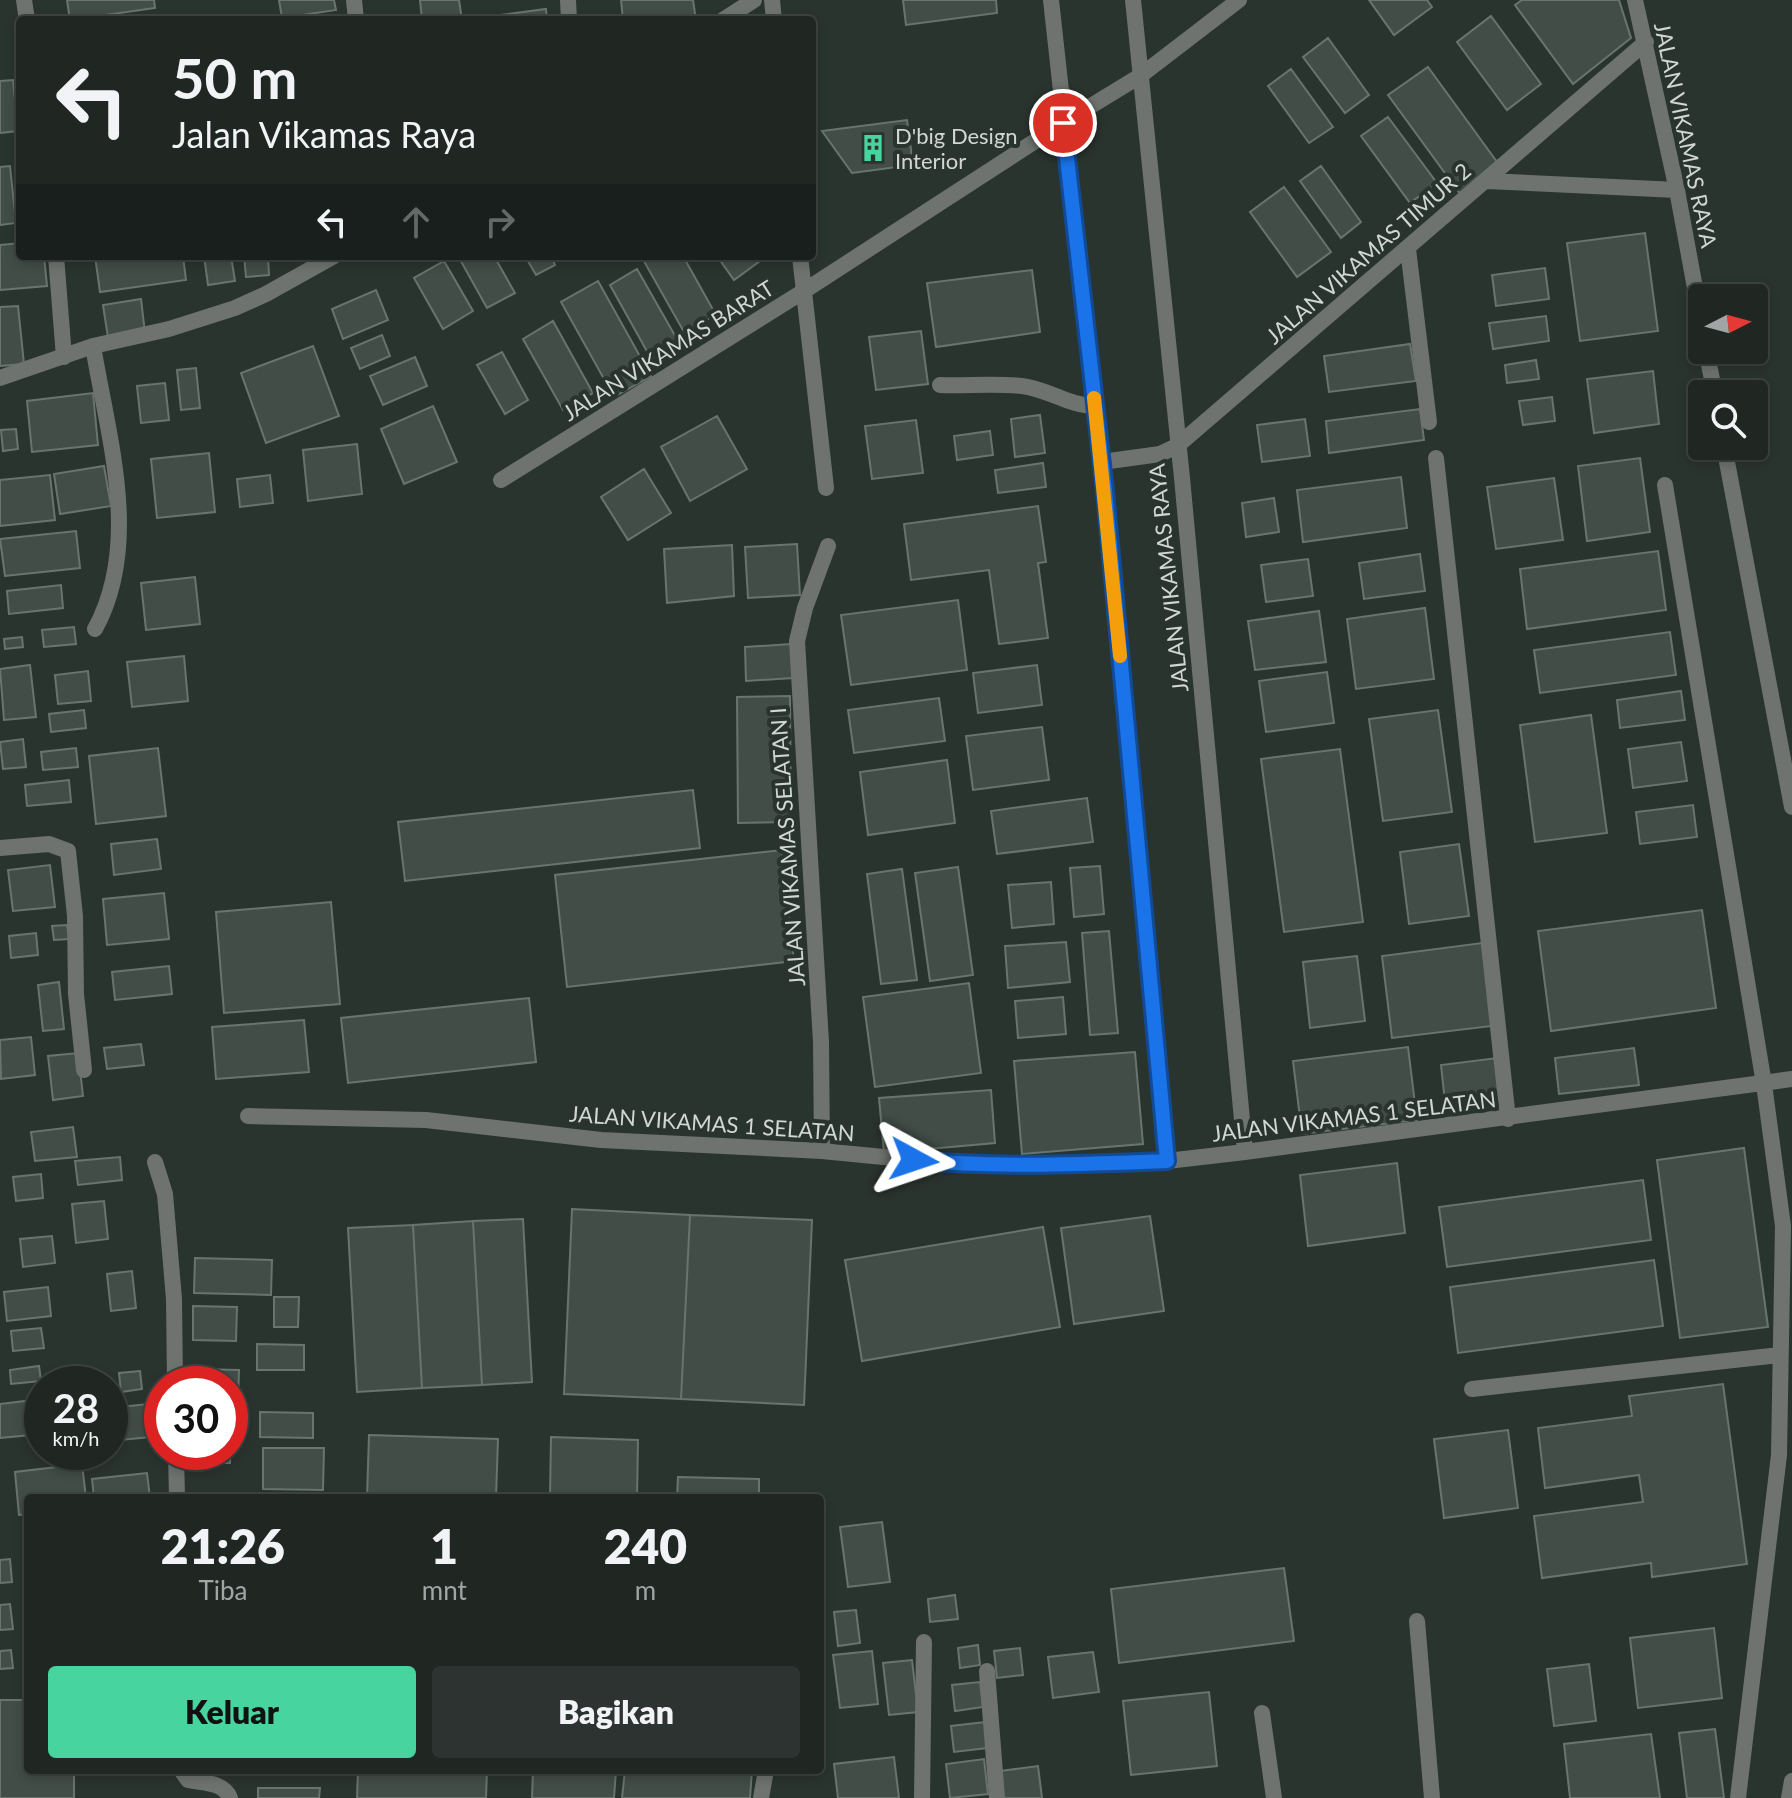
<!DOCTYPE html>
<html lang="id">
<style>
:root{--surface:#202723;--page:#2d3330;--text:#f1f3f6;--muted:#a2a5a6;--line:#3d4441;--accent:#47d49e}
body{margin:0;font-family:Lato,sans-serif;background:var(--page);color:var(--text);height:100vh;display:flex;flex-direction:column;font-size:30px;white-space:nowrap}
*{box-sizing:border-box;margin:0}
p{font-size:26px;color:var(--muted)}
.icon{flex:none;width:44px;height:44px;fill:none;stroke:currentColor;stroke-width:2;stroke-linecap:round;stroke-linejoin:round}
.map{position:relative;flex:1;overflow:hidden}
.sheet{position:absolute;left:24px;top:1494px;width:800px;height:280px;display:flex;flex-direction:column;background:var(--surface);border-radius:8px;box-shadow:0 4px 12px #0003,0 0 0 2px var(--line)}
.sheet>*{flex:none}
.guide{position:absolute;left:16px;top:16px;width:800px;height:244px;border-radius:8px;box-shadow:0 4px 12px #0003,0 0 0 2px var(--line);background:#202723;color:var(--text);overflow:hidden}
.needle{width:52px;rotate:84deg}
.tools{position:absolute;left:1688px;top:284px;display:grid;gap:16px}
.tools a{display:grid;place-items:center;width:80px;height:80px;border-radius:8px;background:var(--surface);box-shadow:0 4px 12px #0003,0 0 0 2px var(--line);font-size:40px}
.speed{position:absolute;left:24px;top:1366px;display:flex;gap:16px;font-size:40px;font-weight:700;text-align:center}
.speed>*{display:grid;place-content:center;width:104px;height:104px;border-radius:50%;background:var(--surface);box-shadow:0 4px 12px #0003,0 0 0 2px var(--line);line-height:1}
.speed small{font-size:20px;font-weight:400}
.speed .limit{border:12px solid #d22;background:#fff;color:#111}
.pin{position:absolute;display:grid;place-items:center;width:68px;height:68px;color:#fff;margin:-34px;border:4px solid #fff;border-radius:50%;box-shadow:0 2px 8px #0007}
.me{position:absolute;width:88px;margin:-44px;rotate:95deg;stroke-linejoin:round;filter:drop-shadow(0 0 6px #0008)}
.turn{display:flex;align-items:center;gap:28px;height:168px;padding:0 24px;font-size:36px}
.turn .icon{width:104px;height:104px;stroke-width:2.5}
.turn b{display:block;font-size:56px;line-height:68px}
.lanes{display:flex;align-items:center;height:76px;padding:0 24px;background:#0003;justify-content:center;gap:40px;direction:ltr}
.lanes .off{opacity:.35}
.eta{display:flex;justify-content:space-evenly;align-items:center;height:136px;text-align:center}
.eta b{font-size:48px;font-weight:800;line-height:56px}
.cta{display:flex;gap:16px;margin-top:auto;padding:16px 24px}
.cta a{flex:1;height:92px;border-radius:8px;background:var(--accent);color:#111;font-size:32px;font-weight:800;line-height:92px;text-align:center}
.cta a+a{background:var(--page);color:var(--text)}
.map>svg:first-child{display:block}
</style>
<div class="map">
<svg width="1792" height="1798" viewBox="0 0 1792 1798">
<rect width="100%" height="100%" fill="#2a342f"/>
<path fill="#424d48" stroke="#69746f" stroke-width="2" d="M67,0h87l1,8 -85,12z
M279,0h55l2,10 -54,8z
M420,0h39l3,20h-40z
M621,0h72l3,20h-73z
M903,0h93l1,13 -91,12z
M1369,0h58l5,7 -38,28z
M1522,0h97l12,38 -58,46 -58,-79z
M546,9l1,11h-70v-2z
M1491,16l50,68 -34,26 -50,-68z
M1328,38l41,57 -24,18 -42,-56z
M1428,67l72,99 -39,29 -73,-100z
M1291,69l42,58 -24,16 -41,-57z
M13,80l5,51 -18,2v-52z
M1388,117l49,66 -27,20 -49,-67z
M907,120l6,45 -61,8 -30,-42z
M10,166l6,57 -16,2v-58z
M1321,166l40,56 -20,16 -41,-57z
M1284,187l47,65 -34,25 -47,-65z
M1645,233l13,98 -78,10 -13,-98z
M20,243v13h24l3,30 -47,4v-45z
M95,256h88l3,24 -86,12z
M204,256h27l4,25 -27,4z
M244,256h24l1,19 -23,2z
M458,256h36l21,37 -28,15z
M525,256h26l4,9 -19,10z
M641,256h42l33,59 -32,17z
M717,256h40l3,5 -26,19z
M444,261l29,50 -30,18 -29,-51z
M1545,268l4,31 -53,7 -4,-31z
M637,269l45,79 -28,16 -44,-79z
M1032,270l8,62 -104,15 -9,-64z
M598,281l53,95 -37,21 -53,-95z
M376,290l12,30 -45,19 -11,-30z
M141,299l4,34 -37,5 -5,-33z
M18,306l6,58 -24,2v-59z
M1546,316l3,25 -56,8 -4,-26z
M553,321l40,72 -30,17 -40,-71z
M921,331l7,53 -52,6 -7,-53z
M382,335l8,21 -30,13 -9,-21z
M1410,344l6,37 -87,11 -5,-36z
M313,346l26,70 -73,27 -25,-70z
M502,352l26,48 -23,14 -28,-49z
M415,357l12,29 -44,19 -13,-29z
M1536,360l3,19 -32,4 -2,-18z
M196,368l4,40 -19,2 -4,-40z
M1653,371l6,53 -65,9 -7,-54z
M165,383l4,37 -28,3 -4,-37z
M93,393l5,52 -66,7 -5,-51z
M1552,397l3,24 -32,4 -4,-24z
M433,406l24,56 -53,22 -23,-55z
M1420,409l4,31 -95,13 -3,-32z
M1040,415l5,38 -30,4 -4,-38z
M717,416l30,53 -57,32 -29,-54z
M1305,419l5,37 -48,6 -5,-37z
M916,420l7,53 -51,6 -7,-53z
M16,429l2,20 -15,2 -2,-21z
M990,431l3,24 -36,5 -3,-24z
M357,444l5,50 -54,7 -5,-51z
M209,453l6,59 -58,6 -6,-59z
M1640,458l10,74 -63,9 -9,-75z
M1043,463l3,24 -48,6 -3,-23z
M104,466l7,40 -51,8 -6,-40z
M644,469l27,44 -43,27 -27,-43z
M50,475l5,45 -55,6v-46z
M270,475l3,28 -33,4 -3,-28z
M1401,477l6,51 -104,14 -6,-52z
M1554,478l9,62 -67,9 -9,-62z
M1274,498l5,34 -33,5 -4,-34z
M1038,506l8,56 -8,1 10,75 -49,6 -10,-74 -78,10 -7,-56z
M76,531l4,37 -75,8 -5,-37z
M797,544l3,51 -52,3 -3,-51z
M732,545l2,51 -67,7 -3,-54z
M1658,551l8,59 -139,19 -7,-60z
M1420,554l5,37 -61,8 -5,-36z
M1308,559l5,37 -47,6 -5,-37z
M195,577l5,47 -54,6 -5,-47z
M61,585l2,23 -54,6 -2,-23z
M958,600l9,70 -116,15 -10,-70z
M1425,608l9,71 -78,10 -9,-70z
M1319,611l7,51 -71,8 -7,-49z
M74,627l2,17 -32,3 -2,-17z
M1670,632l6,43 -136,18 -6,-43z
M22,637l1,10 -18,2 -1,-10z
M791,644l2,34 -47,3 -1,-34z
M184,656l4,45 -56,6 -5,-45z
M30,665l6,52 -32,3 -4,-51z
M1037,665l5,40 -64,8 -5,-40z
M88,671l3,30 -33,3 -3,-29z
M1327,672l7,51 -68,9 -7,-51z
M1681,691l4,29 -65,8 -3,-28z
M790,696l1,126 -53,1 -1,-126z
M939,698l6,43 -91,12 -6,-43z
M84,710l2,18 -35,4 -2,-18z
M1438,710l14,102 -69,9 -14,-102z
M1591,715l16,118 -72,9 -15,-117z
M1042,727l7,53 -76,10 -7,-54z
M23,739l3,28 -23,2 -3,-27z
M1681,742l6,39 -54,7 -5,-39z
M76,748l2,19 -35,3 -2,-18z
M158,748l8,68 -70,8 -7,-68z
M1340,749l23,173 -79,10 -23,-173z
M947,760l8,63 -87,12 -8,-63z
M69,780l2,22 -44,4 -2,-21z
M693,790l7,58 -295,33 -7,-59z
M1087,798l6,44 -96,12 -6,-43z
M1693,805l4,32 -57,7 -4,-32z
M157,839l4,30 -47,6 -3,-31z
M1459,844l10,72 -60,8 -9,-72z
M782,850l12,111 -227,26 -12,-112z
M50,865l5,42 -42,4 -5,-41z
M1100,866l4,48 -30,3 -4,-49z
M958,867l15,108 -43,6 -15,-108z
M902,869l15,111 -36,4 -14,-110z
M1051,882l3,42 -42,4 -4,-43z
M164,893l5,46 -62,6 -4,-46z
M331,902l9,102 -116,9 -8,-101z
M1702,910l14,98 -165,23 -13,-100z
M67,925l2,14 -15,1 -2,-14z
M1109,931l9,102 -28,2 -8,-102z
M36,933l2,22 -27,3 -2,-22z
M1066,942l4,40 -62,6 -3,-42z
M1482,943l10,83 -100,12 -10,-82z
M1357,956l8,65 -55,7 -7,-66z
M169,966l3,28 -57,6 -3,-28z
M59,982l5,47 -21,2 -5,-46z
M969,983l12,90 -106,14 -12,-90z
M1063,997l3,37 -48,4 -3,-37z
M529,998l7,64 -188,21 -7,-65z
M304,1020l5,52 -93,7 -4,-52z
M31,1037l4,38 -34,4 -1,-39z
M141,1044l3,21 -37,4 -3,-21z
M1408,1047l9,73 -115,14 -9,-73z
M1634,1048l5,37 -80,9 -4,-36z
M1135,1052l8,92 -121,10 -8,-93z
M78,1053l5,43 -30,4 -5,-44z
M1497,1058l4,37 -56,7 -4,-37z
M991,1090l4,53 -111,10 -5,-55z
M73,1127l4,30 -42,4 -4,-29z
M1744,1148l24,179 -88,11 -23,-178z
M120,1157l2,23 -44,5 -3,-24z
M1397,1163l8,70 -97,13 -8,-71z
M41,1174l2,24 -27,3 -3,-24z
M1643,1180l8,60 -204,27 -8,-60z
M104,1201l4,38 -32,4 -4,-39z
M572,1209l118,6 -9,184 -117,-5z
M690,1215l122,5 -8,185 -123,-6z
M1150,1216l14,95 -90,13 -13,-96z
M523,1219l9,163 -50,3 -9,-164z
M473,1221l9,164 -60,3 -9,-163z
M413,1225l9,163 -65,4 -9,-164z
M1043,1227l17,100 -198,34 -17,-101z
M52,1236l3,27 -32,4 -3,-28z
M195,1258l77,2 -1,35 -77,-2z
M1654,1260l9,66 -205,27 -8,-66z
M132,1271l4,37 -25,3 -4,-37z
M48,1287l3,29 -44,5 -3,-29z
M274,1297h25l-1,30h-24z
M193,1306l44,1 -1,34 -43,-1z
M41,1328l3,20 -31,3 -2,-20z
M257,1344l47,1v25h-47z
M39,1366l2,15 -30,3 -1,-14z
M196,1369l43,1 -1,32 -8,-1v-17h-34z
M140,1371l2,18 -21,3 -2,-19z
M1723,1384l24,180 -95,13 -1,-14 -109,15 -8,-62 109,-14 -4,-27 -94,13 -7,-60 94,-12 -3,-20z
M42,1399v35l-42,4v-34z
M158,1403l3,33 -51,5v-33z
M260,1412l53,1v25l-53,-1z
M230,1423h1l-1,40h-31l1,-11h30z
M1508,1430l10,78 -74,10 -10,-79z
M369,1435l129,4 -2,59h-129z
M551,1437l87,3 -1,58h-87z
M263,1448h61l-1,42 -60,-1z
M82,1464l4,34h-58v16l-9,1 -4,-43z
M147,1473l3,25h-56l-2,-19z
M678,1477l81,2v19h-82z
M882,1522l8,60 -42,5 -8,-60z
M10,1559l2,23 -12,1v-23z
M1284,1568l10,73 -175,22 -8,-74z
M955,1595l3,24 -28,3 -2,-23z
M10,1604l3,25 -13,1v-25z
M856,1610l4,33 -22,3 -4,-34z
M1714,1628l8,70 -84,10 -8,-70z
M978,1645l2,20 -20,3 -2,-20z
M1020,1648l3,27 -26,3 -3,-27z
M11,1650l2,18 -13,1v-18z
M872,1651l6,53 -38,4 -7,-53z
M1093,1652l6,40 -46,6 -5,-41z
M912,1660l6,52 -29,3 -6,-52z
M1589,1664l7,57 -42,5 -7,-57z
M980,1682l3,25 -28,4 -3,-26z
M1209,1692l8,74 -86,9 -8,-74z
M0,1700h28v70h46v28h-74z
M985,1722l2,26 -33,4 -3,-26z
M1715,1729l9,69h-37l-8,-65z
M1651,1734l9,64h-90l-6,-54z
M894,1757l5,41h-61l-4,-34z
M984,1759l4,35 -38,4 -4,-34z
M1038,1766l4,32h-39l-3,-27z
M358,1770h129l-1,28h-129z
M533,1770h83l-2,28h-82z
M625,1770h127l-2,28h-128z
M258,1788h62l-1,10h-61z"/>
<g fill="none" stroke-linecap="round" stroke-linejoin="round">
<path stroke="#6e7370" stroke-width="16" d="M940,385c27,1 55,-2 82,1 26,3 47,20 73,20
M1665,485l99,599 19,142 -4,229 -41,343
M1472,1389l308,-34
M1417,1621l15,177
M1262,1713l12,85"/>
<path stroke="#6e7370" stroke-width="16" d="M24,0l3,20
M354,0l2,20
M568,0l1,20
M772,0l2,20
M1051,0l54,491 62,670
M1133,0l49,478 63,674
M1635,0l42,190 25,136
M723,20l31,-20
M1487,181l190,9
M1408,249l21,173
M56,256l8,101
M800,256l26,232
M93,346c15,91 49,197 2,283
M1706,350l9,44
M0,378l93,-32 76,-17 66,-21 31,-14 68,-38
M1724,446l68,361
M1436,458l72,661
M1102,462l58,-8 17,-8 469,-404
M501,480l303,-189 259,-168 77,-47 99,-76
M0,848l49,-4 19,7 7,65 1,78 8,76
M248,1116l178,4 175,20 221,11 123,12 131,1 91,-3 78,-9 547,-73
M822,1151l-1,-109 -24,-401 8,-33 23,-62
M155,1162l10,32 9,105 1,85
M176,1452l1,46
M987,1671l10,127
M181,1770l7,10c16,3 36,2 42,18
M761,1798l5,-28
M922,1798l2,-156
M1789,1798l3,-17"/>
</g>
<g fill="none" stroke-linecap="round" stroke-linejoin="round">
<g stroke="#114b97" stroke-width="20">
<path id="route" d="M914,1160c84,8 169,4 253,1l-62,-670 -42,-368"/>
</g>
<use href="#route" stroke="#1a73e8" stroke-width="14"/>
<path stroke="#f59e0b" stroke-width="14" d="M1094,398l26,258"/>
</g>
<defs>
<g id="building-bare" transform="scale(2.16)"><path d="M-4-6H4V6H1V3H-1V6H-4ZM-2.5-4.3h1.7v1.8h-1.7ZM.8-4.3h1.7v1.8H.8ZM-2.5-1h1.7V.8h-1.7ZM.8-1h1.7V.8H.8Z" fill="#47d49e" stroke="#2a342f" stroke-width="2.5" paint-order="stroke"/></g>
</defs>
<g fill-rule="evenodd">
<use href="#building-bare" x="873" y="148"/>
</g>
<g text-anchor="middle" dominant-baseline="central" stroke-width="8" stroke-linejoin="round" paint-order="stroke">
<g font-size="22" fill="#d1d7d4" stroke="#2a342f" text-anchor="start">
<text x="895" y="135">D'big Design<tspan x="895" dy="25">Interior</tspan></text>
</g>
<g font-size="22" fill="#d1d7d4" stroke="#2a342f">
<text transform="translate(1686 135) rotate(78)">JALAN VIKAMAS RAYA</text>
<text transform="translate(1368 253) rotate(-41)">JALAN VIKAMAS TIMUR 2</text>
<text transform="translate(668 350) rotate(-32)">JALAN VIKAMAS BARAT</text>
<text transform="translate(1168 578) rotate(-96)">JALAN VIKAMAS RAYA</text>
<text transform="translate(787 847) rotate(-94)">JALAN VIKAMAS SELATAN I</text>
<text transform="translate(1354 1116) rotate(-7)">JALAN VIKAMAS 1 SELATAN</text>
<text transform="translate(712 1123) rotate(4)">JALAN VIKAMAS 1 SELATAN</text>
</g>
</g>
</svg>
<div class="tools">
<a><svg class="needle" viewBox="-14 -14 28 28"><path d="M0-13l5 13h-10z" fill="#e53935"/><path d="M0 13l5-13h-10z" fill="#a2a5a6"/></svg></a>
<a><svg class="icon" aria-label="search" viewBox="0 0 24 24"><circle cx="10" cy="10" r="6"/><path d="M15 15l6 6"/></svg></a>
</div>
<div class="speed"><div>28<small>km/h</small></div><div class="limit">30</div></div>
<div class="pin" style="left:1063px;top:123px;background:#d93025"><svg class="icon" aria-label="arrive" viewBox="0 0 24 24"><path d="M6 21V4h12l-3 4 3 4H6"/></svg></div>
<svg class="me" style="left:914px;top:1160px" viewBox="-20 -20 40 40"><path d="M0-17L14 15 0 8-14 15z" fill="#1a73e8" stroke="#fff" stroke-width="4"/></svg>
<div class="guide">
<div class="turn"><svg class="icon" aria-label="left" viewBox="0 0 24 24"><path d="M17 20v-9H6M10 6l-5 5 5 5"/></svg><div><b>50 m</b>Jalan Vikamas Raya</div></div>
<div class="lanes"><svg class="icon" aria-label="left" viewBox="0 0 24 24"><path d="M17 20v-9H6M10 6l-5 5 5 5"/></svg><svg class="icon off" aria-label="ahead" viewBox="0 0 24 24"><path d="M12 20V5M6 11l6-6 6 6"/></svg><svg class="icon off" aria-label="right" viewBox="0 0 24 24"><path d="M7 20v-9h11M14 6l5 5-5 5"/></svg></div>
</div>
<section class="sheet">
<div class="eta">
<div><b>21:26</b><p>Tiba</p></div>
<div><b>1</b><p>mnt</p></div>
<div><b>240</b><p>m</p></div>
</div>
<div class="cta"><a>Keluar</a><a>Bagikan</a></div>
</section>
</div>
